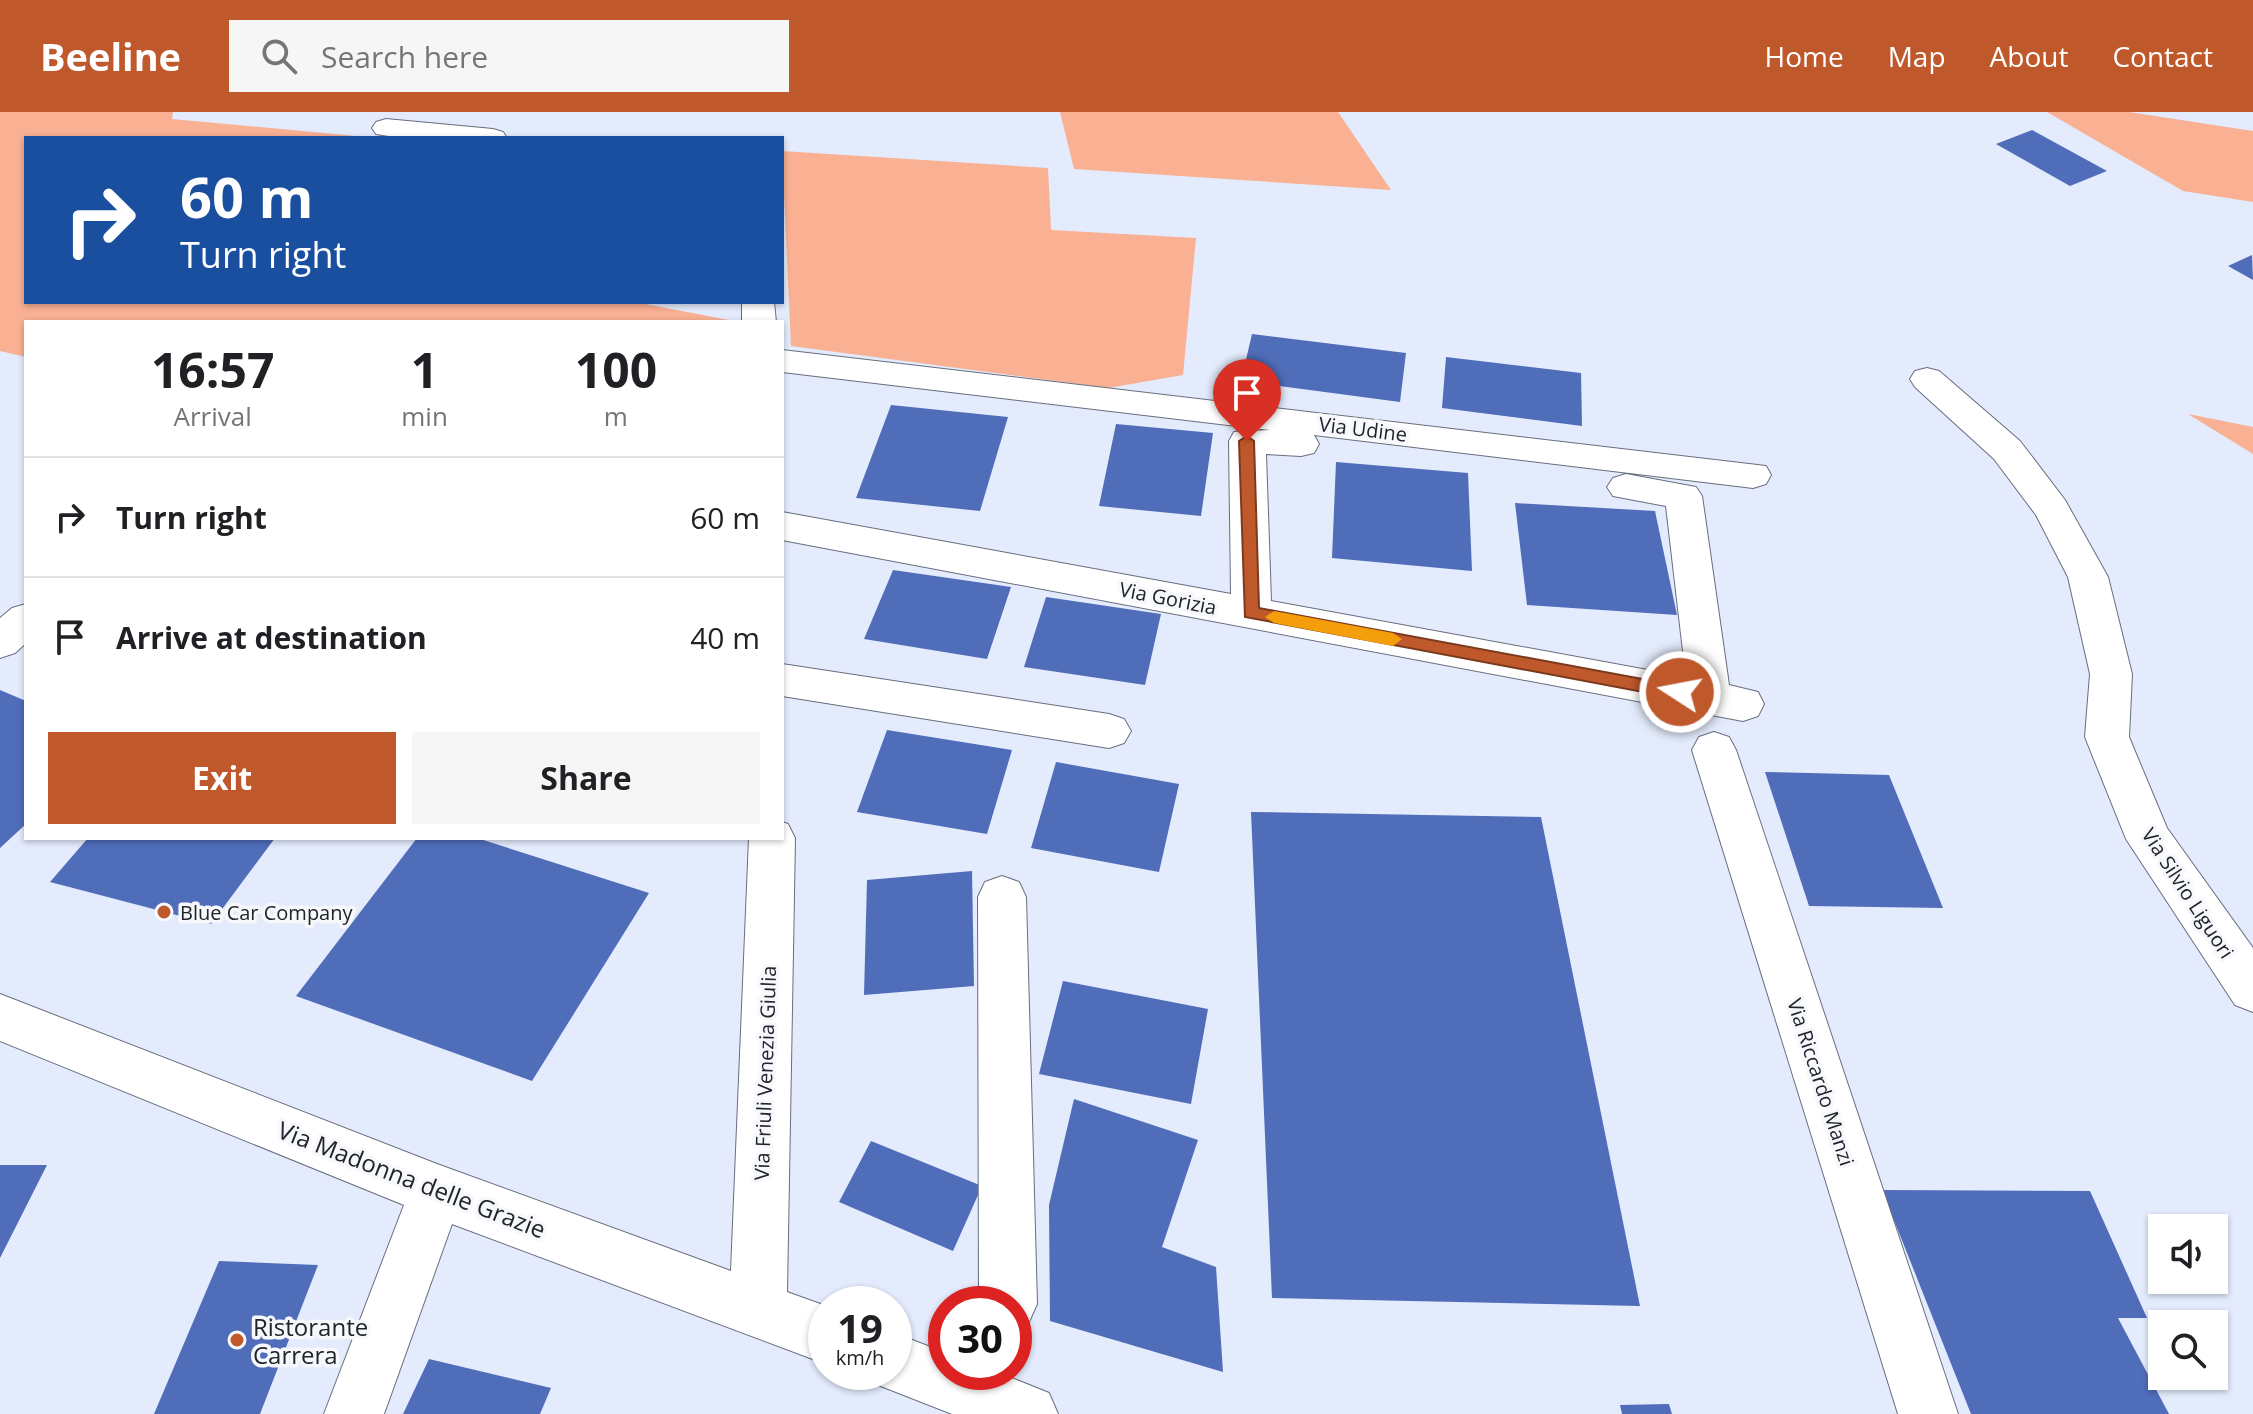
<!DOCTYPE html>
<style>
:root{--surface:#fff;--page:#f6f6f6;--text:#202124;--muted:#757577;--line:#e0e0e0;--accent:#bf592c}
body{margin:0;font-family:"Open Sans",sans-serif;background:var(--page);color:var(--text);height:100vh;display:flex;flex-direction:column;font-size:30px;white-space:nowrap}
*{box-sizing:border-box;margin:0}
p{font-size:26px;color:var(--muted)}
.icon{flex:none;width:44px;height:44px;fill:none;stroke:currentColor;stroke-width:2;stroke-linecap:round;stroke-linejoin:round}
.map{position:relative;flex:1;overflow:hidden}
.panel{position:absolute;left:24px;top:208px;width:760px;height:520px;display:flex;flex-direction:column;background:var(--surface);border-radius:0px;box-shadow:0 2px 6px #0004}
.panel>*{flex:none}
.banner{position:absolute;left:24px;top:24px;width:760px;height:168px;border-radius:0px;box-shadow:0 2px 6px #0004;background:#1a4fa0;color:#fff;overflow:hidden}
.buttons{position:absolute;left:2148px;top:1102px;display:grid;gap:16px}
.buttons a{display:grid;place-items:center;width:80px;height:80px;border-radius:0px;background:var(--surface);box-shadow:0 2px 6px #0004;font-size:40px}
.speed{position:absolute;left:808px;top:1174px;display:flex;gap:16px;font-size:40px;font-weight:700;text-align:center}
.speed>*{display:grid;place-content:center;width:104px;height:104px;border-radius:50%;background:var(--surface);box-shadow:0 2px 6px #0004;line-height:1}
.speed small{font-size:20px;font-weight:400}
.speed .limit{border:12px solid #d22;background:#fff;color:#111}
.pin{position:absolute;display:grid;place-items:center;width:68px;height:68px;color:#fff;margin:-82px -34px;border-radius:50% 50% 50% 0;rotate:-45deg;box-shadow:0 0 8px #0007}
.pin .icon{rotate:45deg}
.me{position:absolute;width:88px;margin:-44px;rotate:281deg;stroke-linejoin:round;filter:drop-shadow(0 0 6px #0008)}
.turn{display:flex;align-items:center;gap:28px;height:168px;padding:0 24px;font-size:36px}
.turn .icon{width:104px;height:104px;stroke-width:2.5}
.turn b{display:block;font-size:56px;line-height:68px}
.eta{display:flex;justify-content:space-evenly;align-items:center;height:136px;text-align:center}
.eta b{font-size:48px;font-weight:700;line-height:56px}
.primary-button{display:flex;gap:16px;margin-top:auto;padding:16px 24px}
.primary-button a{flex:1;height:92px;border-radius:0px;background:var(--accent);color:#fff;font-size:32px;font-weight:700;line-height:92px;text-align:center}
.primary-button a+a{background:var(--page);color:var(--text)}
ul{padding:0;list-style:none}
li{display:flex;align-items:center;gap:24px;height:120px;padding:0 24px;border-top:2px solid var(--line)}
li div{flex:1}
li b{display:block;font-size:30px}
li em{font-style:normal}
header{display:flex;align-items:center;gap:48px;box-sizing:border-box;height:112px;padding:0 40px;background:var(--accent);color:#fff}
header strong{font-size:38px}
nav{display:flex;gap:44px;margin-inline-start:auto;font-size:28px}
.search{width:560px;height:72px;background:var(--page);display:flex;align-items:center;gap:20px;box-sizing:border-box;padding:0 28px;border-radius:0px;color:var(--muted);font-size:30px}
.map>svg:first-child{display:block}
</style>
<header>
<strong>Beeline</strong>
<div class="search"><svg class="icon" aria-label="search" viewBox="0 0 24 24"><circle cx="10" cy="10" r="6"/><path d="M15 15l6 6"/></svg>Search here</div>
<nav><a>Home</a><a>Map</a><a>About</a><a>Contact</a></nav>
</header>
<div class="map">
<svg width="2253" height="1302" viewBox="0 0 2253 1302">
<rect width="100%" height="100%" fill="#e3ebfc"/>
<path fill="#f9b093" d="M0,0h173l-1,7 205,19h-351v164h609l104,20h-713v35l-26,-6z
M1060,0h278l53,78 -317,-21z
M2047,0h82l124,19v71l-70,-11z
M782,39l266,17 3,62 145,8 -13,137 -75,13 -317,-42z
M2188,302l65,13v27z"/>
<path fill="#506dba" d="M2032,18l75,41 -37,15 -74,-42z
M2252,143l1,25 -25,-14z
M1252,222l154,19 -6,49 -159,-21z
M1446,245l135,16 1,53 -140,-18z
M891,293l117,12 -28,94 -124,-13z
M1116,312l97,9 -12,83 -102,-10z
M1336,350l132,11 4,98 -140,-13z
M1515,391l140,8 22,104 -150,-10z
M893,458l118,17 -24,72 -123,-20z
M1046,485l115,17 -16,71 -121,-18z
M0,578l26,11v123l-26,24z
M887,618l125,20 -25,84 -130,-22z
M1056,650l123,22 -20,88 -128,-24z
M1765,660l124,3 54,133 -134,-2z
M1251,700l290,5 99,489 -368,-8z
M88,726h187l-64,86 -161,-42z
M417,726h60l172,55 -117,188 -236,-85z
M972,759l2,115 -110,9 3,-115z
M1063,869l145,28 -17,95 -152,-30z
M1074,987l124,41 -36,107 54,20 7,105 -173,-51 -1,-116z
M871,1029l111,45 -29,65 -114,-49z
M0,1053h47l-47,93z
M1882,1078l208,1 57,127h-29l51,96h-198z
M219,1149l99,4 -58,149h-106z
M429,1247l122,29 -11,26h-137z
M1669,1292l3,10h-50l-2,-9z"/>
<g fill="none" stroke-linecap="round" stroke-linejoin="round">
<g stroke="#686e7e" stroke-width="2">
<path id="minor" d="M386,7l107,10 10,3 4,6h-106l-25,-4 -4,-6 4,-6z
M742,190h32l2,20h-34z
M782,238l984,116 5,9 -5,9 -13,4 -439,-53 5,9 -5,9 -13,3 -35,-2 5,147 415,76 -20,-171 -53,-10 -6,-9 6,-9 13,-4 70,13 6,9 27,189 29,7 6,12 -6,12 -15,5 -961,-181v-28l449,82 -2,-153 5,-9 36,-2 -488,-58z
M1927,256l12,3 81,70 45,59 43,77 24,97 -3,63 38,91 86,120v64l-18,-7 -109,-166 -41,-102 5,-63 -22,-97 -32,-62 -42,-56 -79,-72 -5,-8 5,-8z
M26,492v39l-11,10 -15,5v-40l12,-10z
M782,552l327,50 15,5 7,12 -7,12 -15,5 -327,-52z
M1714,620l15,5 7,13 222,664h-60l-206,-664 7,-13z
M782,710l6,2 7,14 -8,454 39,14v58l-374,-140 -68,190h-60l80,-209 -404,-164v-47l437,170 294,107 18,-433h33z
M1002,764l17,6 7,15 11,407 -9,20 -14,6v-26h-35l-1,-407 7,-15z
M894,1221l52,20v19h51l52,21 9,21h-106l-79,-31 -4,-11h25z"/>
</g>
<use href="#minor" fill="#fff" fill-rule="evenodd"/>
</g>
<path fill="#bf592c" stroke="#7c3a1d" stroke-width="2" d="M1247,324l7,5 5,167 421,78 6,2v9l-6,2 -435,-82 -6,-176z"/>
<path fill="#f59e0b" d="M1274,499l119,22 9,6 -9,7 -119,-23 -9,-6z"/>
<g fill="#bf592c" stroke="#f7f8fc" stroke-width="3">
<circle cx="164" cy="800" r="8"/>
<circle cx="237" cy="1228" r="8"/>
</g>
<g text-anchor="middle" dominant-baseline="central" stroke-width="7" stroke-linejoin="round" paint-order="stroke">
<g font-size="20" fill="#21242a" stroke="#f7f8fc">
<text transform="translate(1363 317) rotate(7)">Via Udine</text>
<text transform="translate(1168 486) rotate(11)">Via Gorizia</text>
<text transform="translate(2188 781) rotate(57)">Via Silvio Liguori</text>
<text transform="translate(765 961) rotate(-88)">Via Friuli Venezia Giulia</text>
<text transform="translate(1821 970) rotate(72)">Via Riccardo Manzi</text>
</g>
<g font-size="20" fill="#21242a" stroke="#f7f8fc" text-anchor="start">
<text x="180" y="800">Blue Car Company</text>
</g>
<g font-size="24" fill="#21242a" stroke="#f7f8fc">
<text transform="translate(412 1067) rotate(21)">Via Madonna delle Grazie</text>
</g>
<g font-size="24" fill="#21242a" stroke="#f7f8fc" text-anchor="start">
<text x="253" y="1214">Ristorante<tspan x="253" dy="28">Carrera</tspan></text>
</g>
</g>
</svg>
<div class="buttons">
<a><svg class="icon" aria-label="sound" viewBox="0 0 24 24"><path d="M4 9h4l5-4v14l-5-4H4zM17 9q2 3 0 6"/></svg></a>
<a><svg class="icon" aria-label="search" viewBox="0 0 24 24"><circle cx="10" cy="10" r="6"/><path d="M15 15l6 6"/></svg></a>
</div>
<div class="speed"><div>19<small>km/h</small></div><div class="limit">30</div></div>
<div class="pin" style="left:1247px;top:329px;background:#d93025"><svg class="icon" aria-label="arrive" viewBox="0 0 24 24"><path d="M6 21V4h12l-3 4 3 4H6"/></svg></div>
<svg class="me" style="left:1680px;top:580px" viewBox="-20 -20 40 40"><circle r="17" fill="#bf592c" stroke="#fff" stroke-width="3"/><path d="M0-11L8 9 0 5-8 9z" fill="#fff"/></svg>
<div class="banner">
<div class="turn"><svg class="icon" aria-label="right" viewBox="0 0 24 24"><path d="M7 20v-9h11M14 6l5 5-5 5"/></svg><div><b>60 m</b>Turn right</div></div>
</div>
<section class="panel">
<div class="eta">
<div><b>16:57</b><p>Arrival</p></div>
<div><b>1</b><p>min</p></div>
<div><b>100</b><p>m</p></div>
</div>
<ul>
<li><svg class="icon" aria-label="right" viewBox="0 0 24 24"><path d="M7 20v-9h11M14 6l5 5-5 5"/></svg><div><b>Turn right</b></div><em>60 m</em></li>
<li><svg class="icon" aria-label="arrive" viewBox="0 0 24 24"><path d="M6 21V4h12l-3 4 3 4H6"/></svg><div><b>Arrive at destination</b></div><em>40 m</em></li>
</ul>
<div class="primary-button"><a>Exit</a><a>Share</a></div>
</section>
</div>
